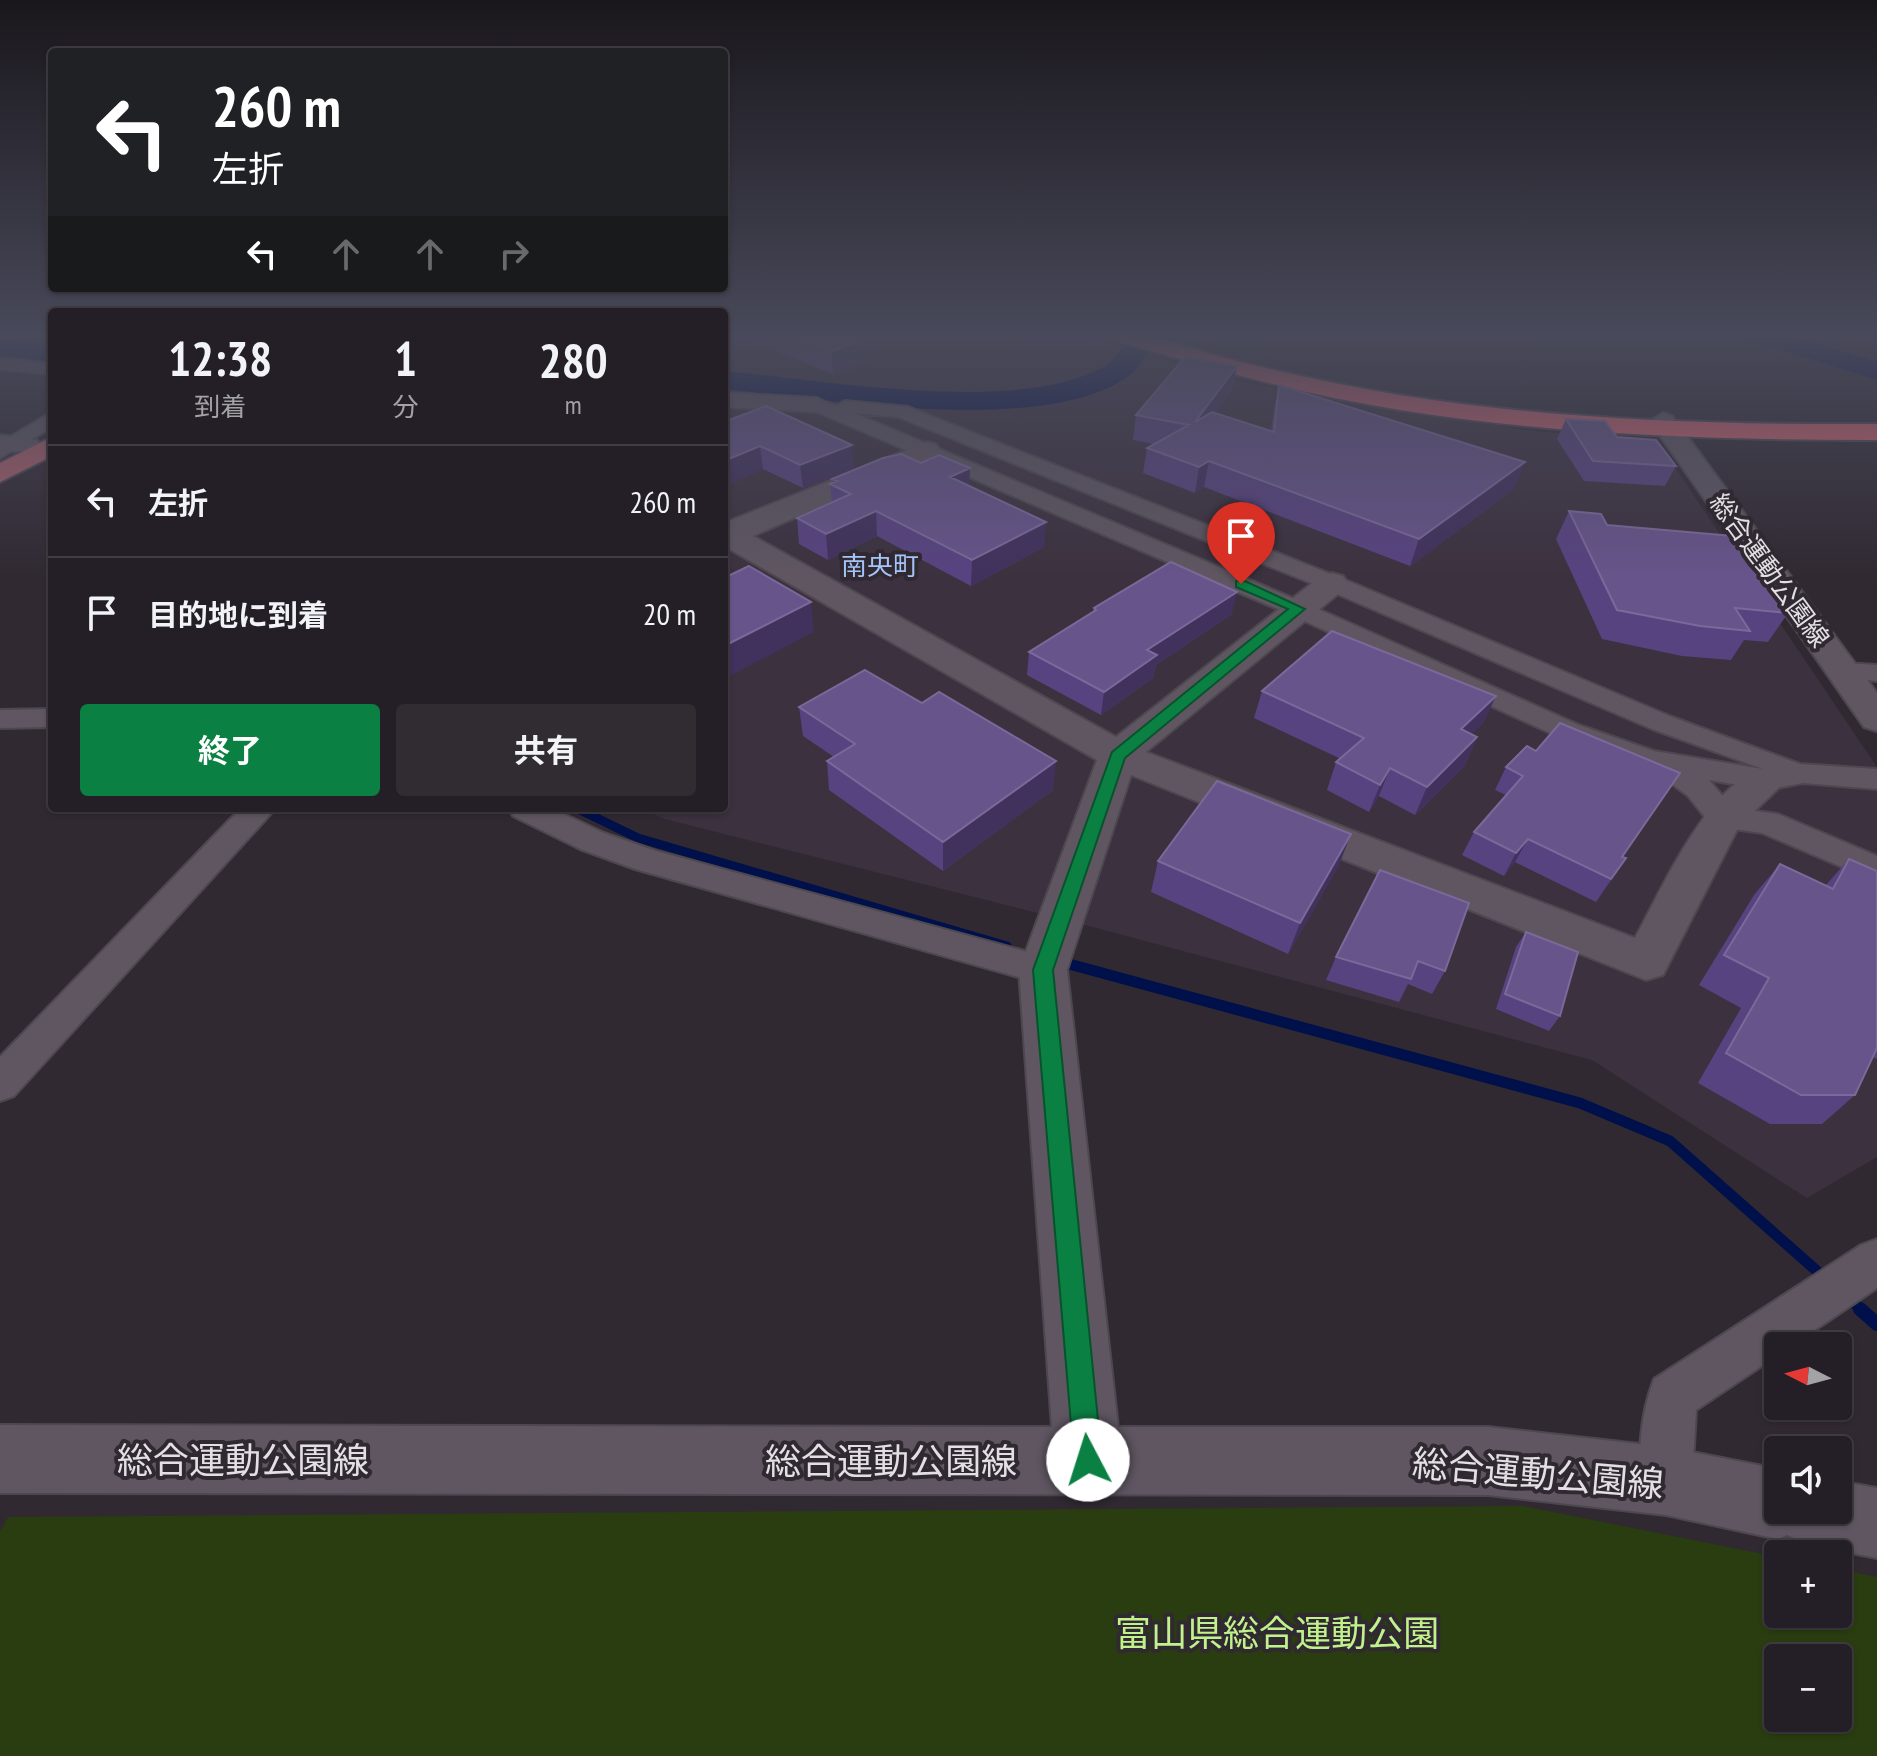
<!DOCTYPE html>
<html lang="ja">
<meta charset="utf-8">
<style>
:root{--surface:#241f26;--page:#302c32;--text:#f1f3f6;--muted:#a3a2a7;--line:#413d43;--accent:#0b8043}
body{margin:0;font-family:"PT Sans Narrow","Noto Sans JP",sans-serif;background:var(--page);color:var(--text);height:100vh;display:flex;flex-direction:column;font-size:30px;white-space:nowrap}
*{box-sizing:border-box;margin:0}
p{font-size:26px;color:var(--muted)}
.icon{flex:none;width:44px;height:44px;fill:none;stroke:currentColor;stroke-width:2;stroke-linecap:round;stroke-linejoin:round}
.map{position:relative;flex:1;overflow:hidden}
.details{position:absolute;left:48px;top:308px;width:680px;height:504px;display:flex;flex-direction:column;background:var(--surface);border-radius:8px;box-shadow:0 2px 6px #0004,0 0 0 2px var(--line)}
.details>*{flex:none}
.guide{position:absolute;left:48px;top:48px;width:680px;height:244px;border-radius:8px;box-shadow:0 2px 6px #0004,0 0 0 2px var(--line);background:#202124;color:#fff;overflow:hidden}
.needle{width:52px;rotate:276deg}
.tools{position:absolute;left:1764px;top:1332px;display:grid;gap:16px}
.tools a{display:grid;place-items:center;width:88px;height:88px;border-radius:8px;background:var(--surface);box-shadow:0 2px 6px #0004,0 0 0 2px var(--line);font-size:40px}
.pin{position:absolute;display:grid;place-items:center;width:68px;height:68px;color:#fff;margin:-82px -34px;border-radius:50% 50% 50% 0;rotate:-45deg;box-shadow:0 0 8px #0007}
.pin .icon{rotate:45deg}
.me{position:absolute;width:88px;margin:-44px;rotate:355deg;stroke-linejoin:round;filter:drop-shadow(0 0 6px #0008)}
.turn{display:flex;align-items:center;gap:28px;height:168px;padding:0 32px;font-size:36px}
.turn .icon{width:104px;height:104px;stroke-width:2.5}
.turn b{display:block;font-size:56px;line-height:68px}
.lanes{display:flex;align-items:center;height:76px;padding:0 32px;background:#0003;justify-content:center;gap:40px;direction:ltr}
.lanes .off{opacity:.35}
.eta{display:flex;justify-content:space-evenly;align-items:center;height:136px;text-align:center}
.eta b{font-size:48px;font-weight:700;line-height:56px}
.cta{display:flex;gap:16px;margin-top:auto;padding:16px 32px}
.cta a{flex:1;height:92px;border-radius:8px;background:var(--accent);color:#fff;font-size:32px;font-weight:700;line-height:92px;text-align:center}
.cta a+a{background:var(--page);color:var(--text)}
ul{padding:0;list-style:none}
li{display:flex;align-items:center;gap:24px;height:112px;padding:0 32px;border-top:2px solid var(--line)}
li div{flex:1}
li b{display:block;font-size:30px}
li em{font-style:normal}
.map>svg:first-child{display:block}
</style>
<div class="map">
<svg width="1877" height="1756" viewBox="0 0 1877 1756">
<rect width="100%" height="100%" fill="#302932"/>
<path fill="#3c313f" d="M724,334h356l149,46 302,51 126,10 220,326v390l-70,41 -215,-138 -503,-134 -424,-107 -26,-11h85z"/>
<path fill="#293d10" fill-rule="evenodd" d="M1523,1506l255,51v57h60v-45l39,8v179h-1877v-224l8,-15zM1778,1658h60v60h-60z"/>
<g fill="none" stroke-linecap="round" stroke-linejoin="round">
<path stroke="#00104b" stroke-width="9" d="M576,808l62,30 369,108
M1060,962l16,4"/>
<path stroke="#00104b" stroke-width="11" d="M1069,964l511,139 90,38 156,138
M1847,1297l16,14"/>
<path stroke="#00104b" stroke-width="14" d="M1860,1309l17,15"/>
<path fill="#00104b" fill-rule="evenodd" d="M1132,334h26c-9,14 -17,35 -32,44 -87,58 -300,21 -402,11v-18c97,9 296,45 381,-5 11,-7 19,-21 27,-32z
M1747,334h40l90,28v18l-127,-40z
M0,338l52,8v16l-52,-8z"/>
<g stroke="#4d474f" stroke-width="4">
<path id="street" d="M0,359l52,5v10l-52,-5z
M817,399l19,7 9,-5 63,6 433,171 331,139 128,47 77,5v20l-74,-6 -36,7 -58,-10 24,28 45,6 99,42v26l-115,-49 -50,-7 -24,-30 -35,-26 -94,-33 -270,-123 -479,-205 -3,-4 3,-4zM854,413l44,4 425,171 329,141 111,40 -109,-18 -75,-26 -272,-121z
M52,412v15l-52,31v-15z
M1842,663l35,2v16l-45,-4 -4,-6 4,-6z
M52,709v18l-52,1v-18z
M241,808h35l-262,288 -14,5v-44z
M508,808h43l53,25 52,18 387,105 13,4 5,10 -5,10 -13,4 -408,-115 -55,-20 -67,-33z
M1877,1239v49l-86,58h-13v9l-82,55 -4,71 -7,19 -19,7 -19,-7c-13,-33 -6,-88 7,-121l207,-134z"/>
</g>
<g stroke="#4d474f" stroke-width="4">
<path id="secondary" d="M724,393l93,5 12,7 -12,7 -93,-5z
M1663,413l9,3 205,277v38l-13,-4 -214,-306z
M0,435l37,5 4,6 -4,6 -37,-1z
M927,442l9,2 4,6 -4,6 -183,80 363,201 205,-161 11,-3 11,3 5,7 -5,7 -197,162 489,186c25,-44 84,-184 146,-167l6,9 -48,46 -76,149 -17,5 -515,-205 -64,195 51,457h370l178,20 112,22v41h60v-29l39,7v70l-67,-13 -23,-10 -9,4 -112,-24 -178,-20 -1488,-2v-68l1052,2 -33,-457 78,-210 -373,-214v-23z"/>
</g>
<g stroke="#4d474f" stroke-width="4">
<path id="primary" d="M52,437v19l-52,26v-19z"/>
</g>
<g stroke="#4d474f" stroke-width="4">
<path id="highway" d="M1109,334c39,-2 74,13 112,23 58,15 118,28 178,38 158,25 318,30 478,29v16c-160,0 -319,-5 -477,-30 -98,-16 -193,-42 -288,-71z"/>
</g>
<use href="#street" fill="#5f5661" fill-rule="evenodd"/>
<use href="#secondary" fill="#5f5661" fill-rule="evenodd"/>
<use href="#primary" fill="#a95e68" fill-rule="evenodd"/>
<use href="#highway" fill="#da646c" fill-rule="evenodd"/>
</g>
<path fill="#584381" d="M734,334h137l5,2 1,22 -44,16z
M1237,366l-5,23 -17,24 56,18 3,-22 5,-24 236,103 -105,78 -206,-79 -9,6 -52,-20 4,-25 7,-4 -21,-4 3,-25z
M1566,419l51,18 59,29 -11,20 -81,-5 -27,-42z
M724,422l130,46 -51,20 -40,-19 -39,17z
M832,479l137,7 75,61 -73,39 -94,-50 -49,24 -29,-16 -2,-26 35,-15 -2,-19 3,-1z
M1569,511l38,14 181,88 -20,29 -24,-2 -13,20 -49,-4 -80,-17 -46,-100z
M1094,608l138,6 -76,51 -3,13 -52,37 -74,-40 2,-23 64,-40z
M1262,691l234,5 -13,27 -12,11 6,3 -12,28 -50,50 -36,-19 -10,16 -42,-22 9,-28 5,-3 -87,-41z
M799,707l254,83 -110,81 -114,-81 -2,-29 7,-4 -31,-21z
M1527,746l96,111 3,1 -30,44 -81,-40 -11,14 -42,-21 12,-23 32,-37 -11,-5 11,-23z
M1849,859l28,12v188l-4,-2 -18,38 -33,29h-52l-72,-41 43,-75 -42,-23 55,-90 26,-31 46,21z
M1158,861l181,4 -51,89 -137,-62z
M1380,870l65,101 -13,23 -24,-10 -9,18 -73,-22 10,-23z
M1526,932l34,84 -11,15 -53,-22 20,-62z"/>
<path fill="#41315d" d="M876,336l1,22 -44,16 -1,-23z
M1237,366l-5,23 -42,58 5,-25z
M852,445l2,23 -51,20 -3,-23z
M760,446l3,23 -39,17v-25z
M1209,461l-5,26 -9,6 4,-26z
M1525,462l-10,26 -105,78 9,-27z
M970,468l-1,24 -19,-15z
M876,511l1,25 -49,24 -2,-26z
M1046,522l-2,25 -73,39 1,-26z
M1237,592l-5,22 -76,51 -3,13 -52,37 3,-23 43,-42z
M811,602l3,30 -90,47v-33z
M1496,696l-13,27 -35,34 13,-28z
M1477,737l-12,28 -50,50 12,-28z
M1056,761l-3,29 -110,81v-29z
M1390,768l-11,28 -10,16 11,-27z
M1351,834l-12,31 -51,89 12,-31z
M1528,839l-13,23 -11,14 12,-23z"/>
<path fill="#67548b" stroke="#7a6999" stroke-width="2" d="M786,334h85l5,2 -44,15z
M1185,357l52,9 -42,56 17,-10 62,20 5,-47 246,77 -106,77 -210,-78 -10,6 -52,-19 42,-23 -53,-10z
M766,406l86,39 -52,20 -40,-19 -36,15v-39z
M1566,419l39,2 12,16 39,3 20,26 -83,-5z
M901,454l20,9 18,-8 31,13 -20,9 96,45 -74,38 -96,-49 -50,23 -29,-16 54,-24 -21,-10 7,-3 -5,-2 51,-21z
M1569,511l32,3 6,11 126,11 55,77 -53,-5 15,23 -50,-5 -83,-16z
M1171,562l66,30 -90,58 10,5 -53,37 -75,-40 67,-42 -2,-2z
M749,566l62,36 -87,44v-68z
M1332,631l164,65 -35,33 16,8 -50,50 -37,-19 -10,17 -44,-23 28,-24 -102,-47z
M865,670l57,33 17,-11 117,69 -113,81 -116,-81 28,-17 -56,-37z
M1560,723l120,50 -58,84 4,1 -15,21 -83,-40 -12,14 -42,-21 49,-56 -17,-9 21,-21 9,5z
M1217,781l134,53 -51,89 -142,-62z
M1849,859l28,12v177l-22,47h-54l-75,-42 43,-75 -45,-23 56,-91 53,25z
M1380,870l89,33 -24,68 -27,-10 -7,18 -75,-22z
M1526,932l52,20 -18,64 -55,-22z"/>
<linearGradient id="sky" x2="0" y2="1"><stop stop-color="#1a171c"/><stop offset="0.58" stop-color="#48495a"/><stop offset="1" stop-color="#48495a" stop-opacity="0"/></linearGradient>
<rect width="1877" height="579" fill="url(#sky)"/>
<path fill="#0b8043" stroke="#07532c" stroke-width="2" d="M1236,581h9l60,28 -180,149 -72,212 49,490 -4,10 -10,4 -9,-4 -5,-10 -41,-490 79,-218 176,-143 -52,-22z"/>
<g text-anchor="middle" dominant-baseline="central" stroke-width="8" stroke-linejoin="round" paint-order="stroke">
<g font-size="26" fill="#a4c3f6" stroke="#302932">
<text x="880" y="565">南央町</text>
</g>
<g font-size="26" fill="#e4dfe5" stroke="#302932">
<text transform="translate(1770 570) rotate(54)">総合運動公園線</text>
</g>
<g font-size="36" fill="#e4dfe5" stroke="#302932">
<text x="243" y="1459">総合運動公園線</text>
<text x="891" y="1460">総合運動公園線</text>
<text transform="translate(1538 1473) rotate(5)">総合運動公園線</text>
</g>
<g font-size="36" fill="#c0f18b" stroke="#302932">
<text x="1277" y="1632">富山県総合運動公園</text>
</g>
</g>
</svg>
<div class="tools">
<a><svg class="needle" viewBox="-14 -14 28 28"><path d="M0-13l5 13h-10z" fill="#e53935"/><path d="M0 13l5-13h-10z" fill="#a3a2a7"/></svg></a>
<a><svg class="icon" aria-label="sound" viewBox="0 0 24 24"><path d="M4 9h4l5-4v14l-5-4H4zM17 9q2 3 0 6"/></svg></a>
<a>+</a>
<a>−</a>
</div>
<div class="pin" style="left:1241px;top:584px;background:#d93025"><svg class="icon" aria-label="arrive" viewBox="0 0 24 24"><path d="M6 21V4h12l-3 4 3 4H6"/></svg></div>
<svg class="me" style="left:1088px;top:1460px" viewBox="-20 -20 40 40"><circle r="19" fill="#fff"/><path d="M0-13L10 11 0 6-10 11z" fill="#0b8043"/></svg>
<div class="guide">
<div class="turn"><svg class="icon" aria-label="left" viewBox="0 0 24 24"><path d="M17 20v-9H6M10 6l-5 5 5 5"/></svg><div><b>260 m</b>左折</div></div>
<div class="lanes"><svg class="icon" aria-label="left" viewBox="0 0 24 24"><path d="M17 20v-9H6M10 6l-5 5 5 5"/></svg><svg class="icon off" aria-label="ahead" viewBox="0 0 24 24"><path d="M12 20V5M6 11l6-6 6 6"/></svg><svg class="icon off" aria-label="ahead" viewBox="0 0 24 24"><path d="M12 20V5M6 11l6-6 6 6"/></svg><svg class="icon off" aria-label="right" viewBox="0 0 24 24"><path d="M7 20v-9h11M14 6l5 5-5 5"/></svg></div>
</div>
<section class="details">
<div class="eta">
<div><b>12:38</b><p>到着</p></div>
<div><b>1</b><p>分</p></div>
<div><b>280</b><p>m</p></div>
</div>
<ul>
<li><svg class="icon" aria-label="left" viewBox="0 0 24 24"><path d="M17 20v-9H6M10 6l-5 5 5 5"/></svg><div><b>左折</b></div><em>260 m</em></li>
<li><svg class="icon" aria-label="arrive" viewBox="0 0 24 24"><path d="M6 21V4h12l-3 4 3 4H6"/></svg><div><b>目的地に到着</b></div><em>20 m</em></li>
</ul>
<div class="cta"><a>終了</a><a>共有</a></div>
</section>
</div>
